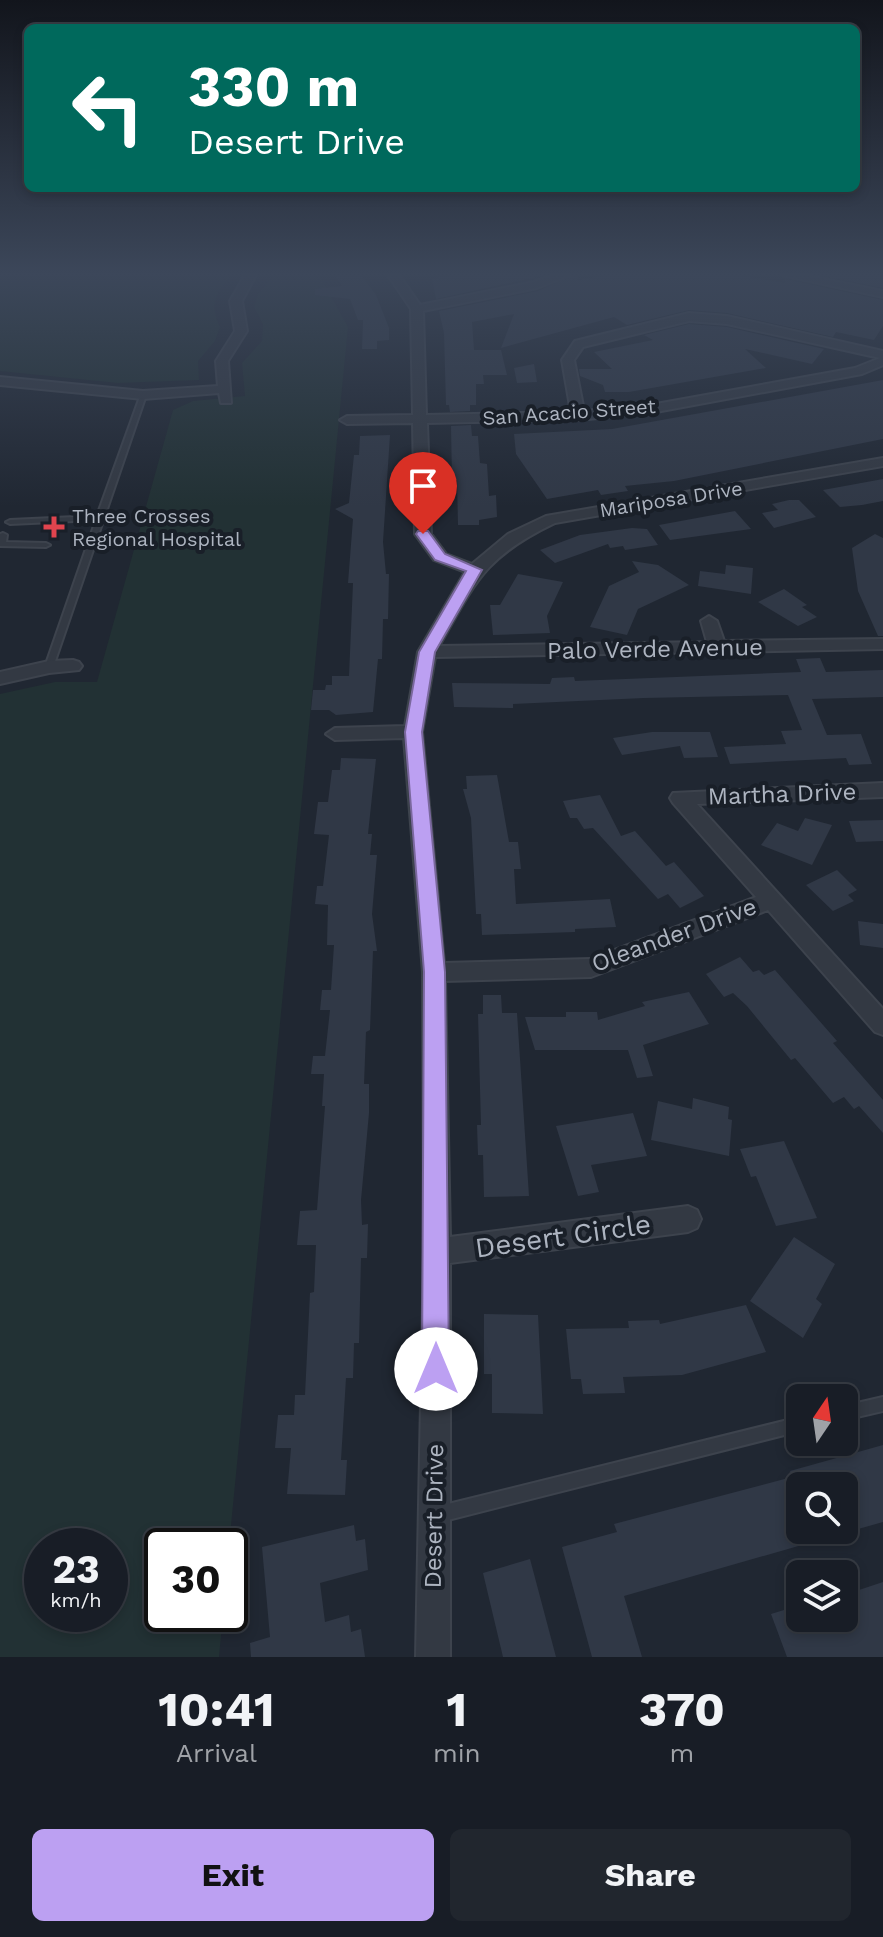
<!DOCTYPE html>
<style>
:root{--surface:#181d26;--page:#21262e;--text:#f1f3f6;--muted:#9fa2a7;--line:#363b43;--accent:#bca0f2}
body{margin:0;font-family:"Work Sans",sans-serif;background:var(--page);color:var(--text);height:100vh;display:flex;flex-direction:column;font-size:30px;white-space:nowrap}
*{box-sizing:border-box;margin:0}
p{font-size:26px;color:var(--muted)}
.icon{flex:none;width:44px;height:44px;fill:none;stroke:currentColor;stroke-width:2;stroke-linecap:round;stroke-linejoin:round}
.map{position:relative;height:1657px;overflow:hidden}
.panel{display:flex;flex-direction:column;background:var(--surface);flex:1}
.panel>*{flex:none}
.banner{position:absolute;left:24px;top:24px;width:836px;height:168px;border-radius:12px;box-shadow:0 4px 12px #0003,0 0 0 2px var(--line);background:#00695c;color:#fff;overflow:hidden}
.needle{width:52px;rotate:13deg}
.fabs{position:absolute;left:786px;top:1384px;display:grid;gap:16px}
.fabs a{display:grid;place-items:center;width:72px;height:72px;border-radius:12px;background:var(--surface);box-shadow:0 4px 12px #0003,0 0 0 2px var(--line);font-size:40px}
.speed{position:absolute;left:24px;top:1528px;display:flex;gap:16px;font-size:40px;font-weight:700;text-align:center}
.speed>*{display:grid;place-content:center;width:104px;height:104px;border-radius:50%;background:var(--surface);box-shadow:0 4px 12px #0003,0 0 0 2px var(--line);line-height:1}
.speed small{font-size:20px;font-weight:400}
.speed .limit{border:4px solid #111;border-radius:12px;background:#fff;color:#111}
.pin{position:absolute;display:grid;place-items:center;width:68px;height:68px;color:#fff;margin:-82px -34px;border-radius:50% 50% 50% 0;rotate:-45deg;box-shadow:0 0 8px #0007}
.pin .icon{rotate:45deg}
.me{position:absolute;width:88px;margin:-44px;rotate:0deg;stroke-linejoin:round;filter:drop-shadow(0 0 6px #0008)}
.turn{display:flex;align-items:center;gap:28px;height:168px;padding:0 32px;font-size:36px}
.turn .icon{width:104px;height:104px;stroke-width:2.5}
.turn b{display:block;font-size:56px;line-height:68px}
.eta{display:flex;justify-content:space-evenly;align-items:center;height:136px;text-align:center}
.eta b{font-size:48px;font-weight:700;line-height:56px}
.primary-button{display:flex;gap:16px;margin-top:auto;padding:16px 32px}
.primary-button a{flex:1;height:92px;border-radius:12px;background:var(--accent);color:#111;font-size:32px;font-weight:700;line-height:92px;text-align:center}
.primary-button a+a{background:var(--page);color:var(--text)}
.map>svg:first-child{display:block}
</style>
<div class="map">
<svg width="883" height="1657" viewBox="0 0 883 1657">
<rect width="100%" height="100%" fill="#202732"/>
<path fill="#223134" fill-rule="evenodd" d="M0,275h232c-17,19 -23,28 -12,52l-5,14 -17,20 1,19 -81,3 -118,-12z
M274,275h45l29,52 -119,1219h-67v68h61l-4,43h-219v-963l55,-12h42l76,-272 20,-9 52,-5 -3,-33 20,-22 1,-17 -9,-17 4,-13zM42,1546h68v68h-68z"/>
<path fill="#303846" d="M335,275h26l15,20 13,33v12l-12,1v8h-15l1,-29h-5l-8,-21 -35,-4v-6l27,-3z
M457,275h88l-109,24 -4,-21z
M573,275h4l1,5 30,-5h129l48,8v-4l98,21v26l-9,14 -38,-8 -3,5 -106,-24 -38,-3 -62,15 -13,-8 -113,31 13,-34 -42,8 2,28h27l6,25h-24l1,9h-8v21h-6v6l-20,1 -1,-7h-3l-2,-72 -5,-22 99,-20z
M819,275h64v13z
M689,324l38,3 97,22 -12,15 -67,-15 21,19 -137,24h-24l-2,-7 -23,-9 -1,-7h33l-18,-17 59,-12 -9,-5z
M534,364l3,18 -20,1 -3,-15z
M883,380v59l-209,42 -49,5 3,5 -27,4 -3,-5 -51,9 -31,-45 -2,-20 98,-5z
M471,425l1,11h6l2,27 7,1 2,32 7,-1 1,22 -18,3v5h-21l-1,-45h-5l-1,-54z
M390,435l-7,107 3,32h3l-1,45h-5l-1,40h-4l-5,53 -37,3 -7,-5h-18l2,-20h12l1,-5h6v-9h17l4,-93h-5l5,-64 -18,-10 14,-6 5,-48h5l1,-19z
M883,479v22l-21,4 -22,2 -17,-17z
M789,500h10l17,17 -42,11 -12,-15 16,-3 -6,-6z
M735,511l16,18 -81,11 -11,-15z
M632,528l15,1 11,16 -33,5 -2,-4 -13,2 -2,-4 -53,19 -15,-13 40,-15z
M875,534l8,4v98h-5l-20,-45 -6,-43z
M632,561l26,4 31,20 -51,24 -11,26 -37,-8 19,-41 30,-14z
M726,565l27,3 -2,26 -53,-8 2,-15 25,3z
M518,574l45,8 -16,34 3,17 -57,2 -3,-30h10z
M784,589l23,16 -5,2 15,10 -19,9 -40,-24z
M820,658l6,14 57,-2v27l-71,2 15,36 34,-1 11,30 -23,1 -3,-7 -116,6 -6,-17 62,-3 -5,-13 21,-1 -14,-35 -144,3 -131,6v4l-59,-1 -2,-24 98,1 2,-6 22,-1 1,4 226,-9 -5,-13z
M652,732h58l8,25 -34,1 -4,-12 -58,9 -9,-17z
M341,758l35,1 -8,75h4l-2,21h7l-5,59 5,37h-4l-3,79 -4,2 -2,52h5v29l-8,87 1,25 6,-1 -1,34h-6l-2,85h-5l-1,35h-7l-5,82h6l-2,35 -58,-1 4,-46h-16l3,-33h16l1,-20h10l5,-102 4,-1 2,-47h-19l3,-34 17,-1 8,-104h-3l2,-32h-13l2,-18h12l5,-46h-10l2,-20h9l3,-45h-7l1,-40 -13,-1 2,-18h6l6,-51 -15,-1 4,-32h10l4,-32h8z
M497,775l12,67h9l3,27h-7l2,35 94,-5 6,28 -41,2v3l-93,3 -1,-21h-5l-5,-96 -8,-29h4l-1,-13z
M600,795l21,41 14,-5 31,35 8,-4 30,34 -24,12 -12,-14 -10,5 -65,-71 -9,1 -7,-11h-7l-7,-17z
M805,818l27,7 -20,40 -51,-20 16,-22 21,8z
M883,820v21l-27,1 -7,-21z
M837,870l20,20 -9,5 6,6 -21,10 -27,-26z
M858,921l25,3v24l-23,-3z
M740,957l13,15 6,-2 5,5 11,-5 62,71 -4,2 50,57v33l-24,-27 -5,3 -10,-12 -11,6 -38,-45 -4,2 -44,-54 -14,-13 -9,4 -18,-23z
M689,992l20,32 -66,21 10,31 -16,2 -9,-28h-93l-10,-33h41v-5h31l1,8 47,-14 -3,-4z
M483,995h18l1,18h15l12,183 -45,1 -1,-42h-5l-1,-30h4l-3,-111h5z
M693,1098l36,9 -1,12 4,1 -3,36 -78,-16 7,-39 34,8z
M633,1113l14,43 -56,9 8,27 -21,4 -22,-70z
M784,1141l33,77 -41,8 -20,-50 -5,1 -11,-28z
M794,1237l41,27 -19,35 6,5 -19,34 -53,-37z
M746,1305l20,47 -84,23 -59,2 2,16 -42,1 -2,-15h-10l-5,-50 63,-1 -1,-7 31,-1 1,4z
M484,1314l54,1 5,99 -51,-1v-39h-8z
M883,1445v77l-39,11v-47h-44v44h39l1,4 -216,62 18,61h-50l-30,-110 55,-15 -3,-8 178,-47 -2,-6z
M354,1525l2,16 9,-2 3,31 -48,13 5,39 24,-7 2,17 10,-3 4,28h-114l-1,-14 20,-6 -8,-90z
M530,1559l26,98h-53l-20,-84z
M883,1582v75h-96l-16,-43 29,-9v13h44v-23z"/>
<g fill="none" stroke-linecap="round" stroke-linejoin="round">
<g stroke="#3d434d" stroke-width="4">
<path id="service" d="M141,394l5,1 -93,272 -1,2h-6l-1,-2 51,-147 -86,4 -4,-2 4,-2 87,-4z
M3,533l4,2 -1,7 40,1 4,2 -4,2 -46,-1v-12z
M883,1397v14l-39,9v-14z
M800,1417v14l-360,91 -6,-2 -2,-6 2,-6 6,-2z"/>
</g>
<g stroke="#3d434d" stroke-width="4">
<path id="minor" d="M245,275h11l-14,26 5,30 -19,30 3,42h-10l-2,-10 -76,6 -143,-14v-8l143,14 75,-5 -2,-25 19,-30 -5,-30z
M388,275h11l21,30 114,-23 20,-7h16l-33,13 -114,23 3,104 145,-3 -9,-52 13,-19 114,-28 38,3 156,35v14l-21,9 -206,38 -78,8 -151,3 4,111 15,20 26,10 36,-30 38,-18 337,-58v8l-328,57c-71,34 -79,58 -116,123l268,-4 -6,-21 8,-5 8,5 7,20 159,-2v10l-448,8 -13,75 22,231 146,-4 166,-62 -83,-94 -3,-5 3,-5 210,-10v14l-186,7 186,205v26l-8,-3 -107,-122 -177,67 -146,4 5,256 238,-31 9,4 4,9 -4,9 -9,4 -238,31v394h-34l8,-405 -1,-280 -19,-234 -69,2 -9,-6 9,-6 70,-2 13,-74 47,-80 -31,-12 -19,-26 -2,-111 -66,1 -7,-4 7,-4 66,-1 -2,-106zM689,321l38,3 153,34 -25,10 -199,36 -72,7 -10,-51 9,-13z
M782,275h22l79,16v6z
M73,660l6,2 3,4 -3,4 -30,3 -49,11v-12l49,-11z"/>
</g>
<use href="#service" fill="#333943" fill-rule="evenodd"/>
<use href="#minor" fill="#333943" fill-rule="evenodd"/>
</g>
<linearGradient id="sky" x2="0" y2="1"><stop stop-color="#12151c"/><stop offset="0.54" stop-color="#3c475a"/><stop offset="1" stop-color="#3c475a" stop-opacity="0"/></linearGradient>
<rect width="883" height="507" fill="url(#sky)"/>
<path fill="#bca0f2" stroke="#7a689d" stroke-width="2" d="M418,531h10l17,23 37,16 -47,82 -13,80 23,240 4,397 -4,10 -9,4 -10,-4 -4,-10 2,-397 -19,-240 14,-80 47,-81 -31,-11 -19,-26z"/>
<path fill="#e0444e" stroke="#191f28" stroke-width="3" d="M50 515h8v8h8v8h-8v8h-8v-8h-8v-8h8z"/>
<g text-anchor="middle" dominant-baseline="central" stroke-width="8" stroke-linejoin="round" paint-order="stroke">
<g font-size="20" fill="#adb4c0" stroke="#191f28">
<text transform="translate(569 412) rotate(-4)">San Acacio Street</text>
<text transform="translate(671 499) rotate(-9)">Mariposa Drive</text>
</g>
<g font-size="20" fill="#adb4c0" stroke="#191f28" text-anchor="start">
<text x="72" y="516">Three Crosses<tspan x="72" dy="23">Regional Hospital</tspan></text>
</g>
<g font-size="24" fill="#adb4c0" stroke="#191f28">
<text transform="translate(655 649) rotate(-1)">Palo Verde Avenue</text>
<text transform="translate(782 794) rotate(-2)">Martha Drive</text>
<text transform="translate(674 935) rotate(-20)">Oleander Drive</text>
<text transform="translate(434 1516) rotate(-89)">Desert Drive</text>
</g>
<g font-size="28" fill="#adb4c0" stroke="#191f28">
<text transform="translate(563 1236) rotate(-8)">Desert Circle</text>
</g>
</g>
</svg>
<div class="fabs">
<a><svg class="needle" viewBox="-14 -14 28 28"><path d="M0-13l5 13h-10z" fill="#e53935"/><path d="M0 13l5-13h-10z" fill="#9fa2a7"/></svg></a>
<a><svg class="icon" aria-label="search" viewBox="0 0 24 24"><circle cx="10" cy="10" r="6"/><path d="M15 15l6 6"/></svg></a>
<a><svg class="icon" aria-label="layers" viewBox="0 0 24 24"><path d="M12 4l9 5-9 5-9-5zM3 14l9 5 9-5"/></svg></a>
</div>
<div class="speed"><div>23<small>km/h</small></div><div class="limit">30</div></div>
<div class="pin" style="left:423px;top:534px;background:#d93025"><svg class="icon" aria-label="arrive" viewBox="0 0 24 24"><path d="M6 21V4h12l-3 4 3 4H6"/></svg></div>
<svg class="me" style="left:436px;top:1369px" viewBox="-20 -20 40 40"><circle r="19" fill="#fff"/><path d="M0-13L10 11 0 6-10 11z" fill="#bca0f2"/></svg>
<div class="banner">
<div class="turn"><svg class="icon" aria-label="left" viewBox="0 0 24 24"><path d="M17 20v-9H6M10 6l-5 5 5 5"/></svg><div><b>330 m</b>Desert Drive</div></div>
</div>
</div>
<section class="panel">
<div class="eta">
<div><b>10:41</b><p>Arrival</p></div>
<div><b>1</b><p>min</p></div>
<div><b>370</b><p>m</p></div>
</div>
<div class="primary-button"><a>Exit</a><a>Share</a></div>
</section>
